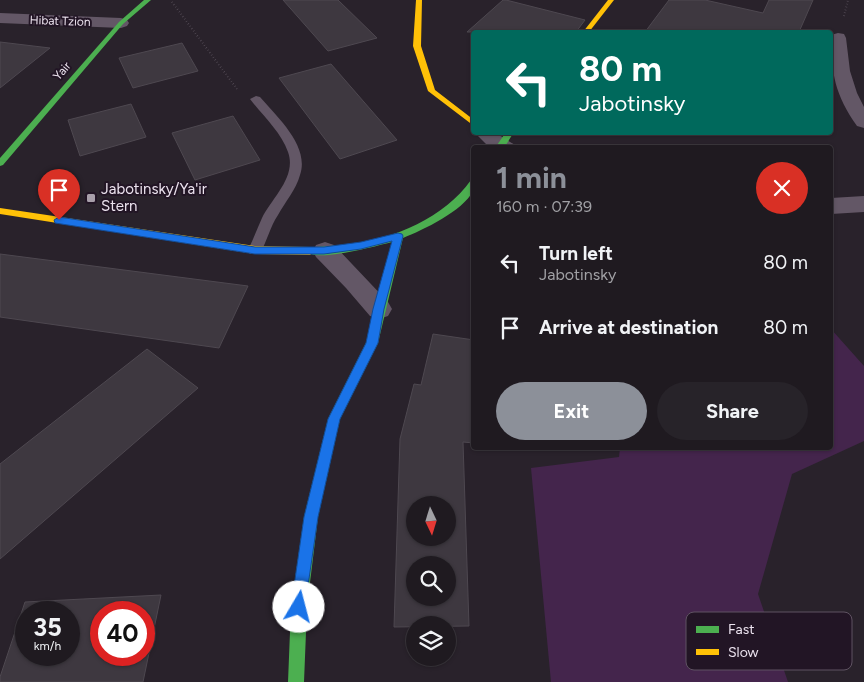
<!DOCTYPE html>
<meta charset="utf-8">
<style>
:root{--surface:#1f1a20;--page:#272329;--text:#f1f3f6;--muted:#a1a1a5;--line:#3c383e;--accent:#8c9099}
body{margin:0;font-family:Figtree,sans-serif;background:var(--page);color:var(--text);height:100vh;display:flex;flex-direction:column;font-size:19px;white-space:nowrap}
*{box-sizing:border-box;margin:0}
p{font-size:16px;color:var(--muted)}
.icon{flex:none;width:28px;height:28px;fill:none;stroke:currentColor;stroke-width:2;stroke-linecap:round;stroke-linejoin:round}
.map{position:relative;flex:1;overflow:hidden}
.side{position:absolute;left:471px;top:145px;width:362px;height:305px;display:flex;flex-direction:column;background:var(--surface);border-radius:5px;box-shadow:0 1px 4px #0004,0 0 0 1px var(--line)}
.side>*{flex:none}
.top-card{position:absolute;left:471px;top:30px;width:362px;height:105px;border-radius:5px;box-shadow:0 1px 4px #0004,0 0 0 1px var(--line);background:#00695c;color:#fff;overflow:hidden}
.needle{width:32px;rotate:176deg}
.fabs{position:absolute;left:406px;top:496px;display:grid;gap:10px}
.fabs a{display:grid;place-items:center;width:50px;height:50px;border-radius:50%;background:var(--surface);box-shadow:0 1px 4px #0004,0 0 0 1px var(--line);font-size:25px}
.speed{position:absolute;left:15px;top:601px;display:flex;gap:10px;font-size:25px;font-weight:700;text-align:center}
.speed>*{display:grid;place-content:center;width:65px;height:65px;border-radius:50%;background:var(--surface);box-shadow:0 1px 4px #0004,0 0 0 1px var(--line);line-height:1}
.speed small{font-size:12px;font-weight:400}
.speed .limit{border:8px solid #d22;background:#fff;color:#111}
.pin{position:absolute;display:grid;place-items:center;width:42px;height:42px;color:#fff;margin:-51px -21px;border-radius:50% 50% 50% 0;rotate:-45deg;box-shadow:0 0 5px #0007}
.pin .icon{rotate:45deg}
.me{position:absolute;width:55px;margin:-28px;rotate:8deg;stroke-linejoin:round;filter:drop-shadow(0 0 4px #0008)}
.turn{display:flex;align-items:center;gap:18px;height:105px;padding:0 25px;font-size:22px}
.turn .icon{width:65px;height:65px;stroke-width:2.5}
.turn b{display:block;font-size:35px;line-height:42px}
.round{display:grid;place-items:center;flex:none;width:52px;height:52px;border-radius:26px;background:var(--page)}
.summary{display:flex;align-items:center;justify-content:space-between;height:85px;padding:0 25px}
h1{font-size:30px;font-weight:700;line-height:38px;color:var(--accent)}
.cta{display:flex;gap:10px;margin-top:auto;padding:10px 25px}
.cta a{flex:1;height:58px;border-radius:30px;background:var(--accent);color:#fff;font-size:20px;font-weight:700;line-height:58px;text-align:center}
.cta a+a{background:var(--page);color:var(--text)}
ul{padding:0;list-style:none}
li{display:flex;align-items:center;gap:15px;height:65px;padding:0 25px}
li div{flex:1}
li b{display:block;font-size:19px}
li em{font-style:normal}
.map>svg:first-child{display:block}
</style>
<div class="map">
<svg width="864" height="682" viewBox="0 0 864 682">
<rect width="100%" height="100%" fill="#29222b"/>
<path fill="#44254c" d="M831,329l33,37v75l-72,33 -34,120 30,88h-237l-20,-214 88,-11 1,-9h211z"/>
<path fill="#3e3840" stroke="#4e4850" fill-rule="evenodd" d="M283,0h55l39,38 -49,13z
M503,0h3l79,20 -9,12h-109z
M669,0h36l58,13 6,-13h44l-14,32h-154z
M0,42l50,6 -50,40z
M182,43l16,28 -65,17 -14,-30z
M331,64l66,76 -57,19 -61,-81z
M131,104l15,33 -66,19 -12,-36z
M233,116l27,44 -65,20 -23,-47z
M0,254l248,32 -29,62 -219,-31z
M433,334l41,6v103l-11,-1 6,184 -75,1 6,-188 14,-55 7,1zM415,505h33v33h-33zM415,565h33v33h-33z
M147,349l51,39 -198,171v-95z
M161,595l-18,87h-143v-5l25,-75zM26,612h43v43h-43zM101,612h43v43h-43z"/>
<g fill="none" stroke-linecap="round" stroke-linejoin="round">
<path stroke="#615863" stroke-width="2" stroke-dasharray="0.5 2.5" stroke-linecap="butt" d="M172,2l65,87
M844,16l4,-16"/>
<path fill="#635766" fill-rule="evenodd" d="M256,96l4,1c17,20 50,49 40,78 -4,15 -15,27 -22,40 -8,12 -11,26 -18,39h-10l-2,-4c5,-10 9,-21 14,-32 10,-20 35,-41 26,-66 -7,-20 -25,-36 -38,-53z"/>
<path fill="#635766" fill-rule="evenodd" d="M0,13l121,5 6,2 2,3 -2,3 -6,2 -121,-5z
M838,33l6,1 2,4 4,33 7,22 7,14v21l-7,-2c-22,-31 -26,-53 -26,-91z
M474,132c19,0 17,-2 33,8 4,3 7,3 10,8h-27z
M864,196v16l-33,2v-16z
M325,242l9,3 54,57 4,7 -4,7 -9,3 -9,-3 -24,-28 -30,-31 -3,-6 3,-6z"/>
<path fill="#4caf50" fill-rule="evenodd" d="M144,0h7l-28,24 -120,141 -3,1v-8l119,-136z
M506,132h8l-10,16h-9z
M474,179c0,4 0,8 -1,12 -10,20 -50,39 -70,47l-25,105 -38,76 -22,98 -11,90 -3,75h-16l3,-75 13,-90 24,-98 38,-76 26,-101c-16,4 -76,21 -87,9 5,-6 35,-5 44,-6 46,-7 95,-27 122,-65z"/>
<path fill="#ffc107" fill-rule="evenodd" d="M416,0h6l-1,46 14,44 39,30v6l-46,-35 -15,-45z
M608,0h6l-25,32h-6z
M0,208l255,38 55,1 5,4 -5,4 -55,-1 -255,-40z"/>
</g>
<path fill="#1a73e8" stroke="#114b97" d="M59,217l196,30h69l37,-5 37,-9 4,1 1,2 -19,73 -6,34 -38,76 -22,98 -14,96 -5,2 -6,-2 -2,-6 13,-90 24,-98 38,-76 7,-34 19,-68 -31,8 -37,5h-69l-200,-31 -1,-3z"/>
<rect fill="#a89faa" stroke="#221525" stroke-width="2" x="86" y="193" width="10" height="10" rx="2.5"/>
<g text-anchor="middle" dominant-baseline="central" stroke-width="4" stroke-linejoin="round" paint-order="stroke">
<g font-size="12" fill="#ece3ef" stroke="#221525">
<text transform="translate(60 21) rotate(2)">Hibat Tzion</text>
<text transform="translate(62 71) rotate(-49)">Yair</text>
</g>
<g font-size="15" fill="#ece3ef" stroke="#221525" text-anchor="start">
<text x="101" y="189">Jabotinsky/Ya'ir<tspan x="101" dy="17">Stern</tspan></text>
</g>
</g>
<rect x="686" y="612" width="166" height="58" rx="8" fill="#221525" stroke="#5f5362" stroke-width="1"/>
<rect x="696" y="626" width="23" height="7" fill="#4caf50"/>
<rect x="696" y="649" width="23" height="6" fill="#ffc107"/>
<g font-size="14" fill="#ece3ef">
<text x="728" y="634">Fast</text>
<text x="728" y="657">Slow</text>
</g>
</svg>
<div class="fabs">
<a><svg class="needle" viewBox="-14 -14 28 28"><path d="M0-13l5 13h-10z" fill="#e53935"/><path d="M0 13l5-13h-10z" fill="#a1a1a5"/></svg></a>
<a><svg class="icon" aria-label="search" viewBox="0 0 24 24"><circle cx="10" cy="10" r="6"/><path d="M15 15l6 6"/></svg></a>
<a><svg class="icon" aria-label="layers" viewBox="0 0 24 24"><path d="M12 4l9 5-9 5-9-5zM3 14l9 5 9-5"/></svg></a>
</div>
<div class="speed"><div>35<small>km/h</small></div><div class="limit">40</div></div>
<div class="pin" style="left:59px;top:220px;background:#d93025"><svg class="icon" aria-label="arrive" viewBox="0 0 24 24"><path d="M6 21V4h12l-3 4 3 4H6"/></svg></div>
<svg class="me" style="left:299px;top:607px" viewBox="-20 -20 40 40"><circle r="19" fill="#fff"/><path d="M0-13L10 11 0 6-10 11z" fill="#1a73e8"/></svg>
<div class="top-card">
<div class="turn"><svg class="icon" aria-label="left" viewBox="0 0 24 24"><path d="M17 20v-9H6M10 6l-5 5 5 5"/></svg><div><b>80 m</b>Jabotinsky</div></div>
</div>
<section class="side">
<div class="summary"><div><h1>1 min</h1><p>160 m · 07:39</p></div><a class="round" style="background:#d93025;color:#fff"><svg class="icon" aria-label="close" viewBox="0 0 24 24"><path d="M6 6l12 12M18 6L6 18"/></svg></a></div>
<ul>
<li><svg class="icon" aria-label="left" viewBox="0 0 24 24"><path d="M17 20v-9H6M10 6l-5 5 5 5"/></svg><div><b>Turn left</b><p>Jabotinsky</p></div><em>80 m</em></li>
<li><svg class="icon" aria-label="arrive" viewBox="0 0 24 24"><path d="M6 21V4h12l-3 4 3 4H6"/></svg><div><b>Arrive at destination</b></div><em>80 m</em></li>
</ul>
<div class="cta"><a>Exit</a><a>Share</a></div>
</section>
</div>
